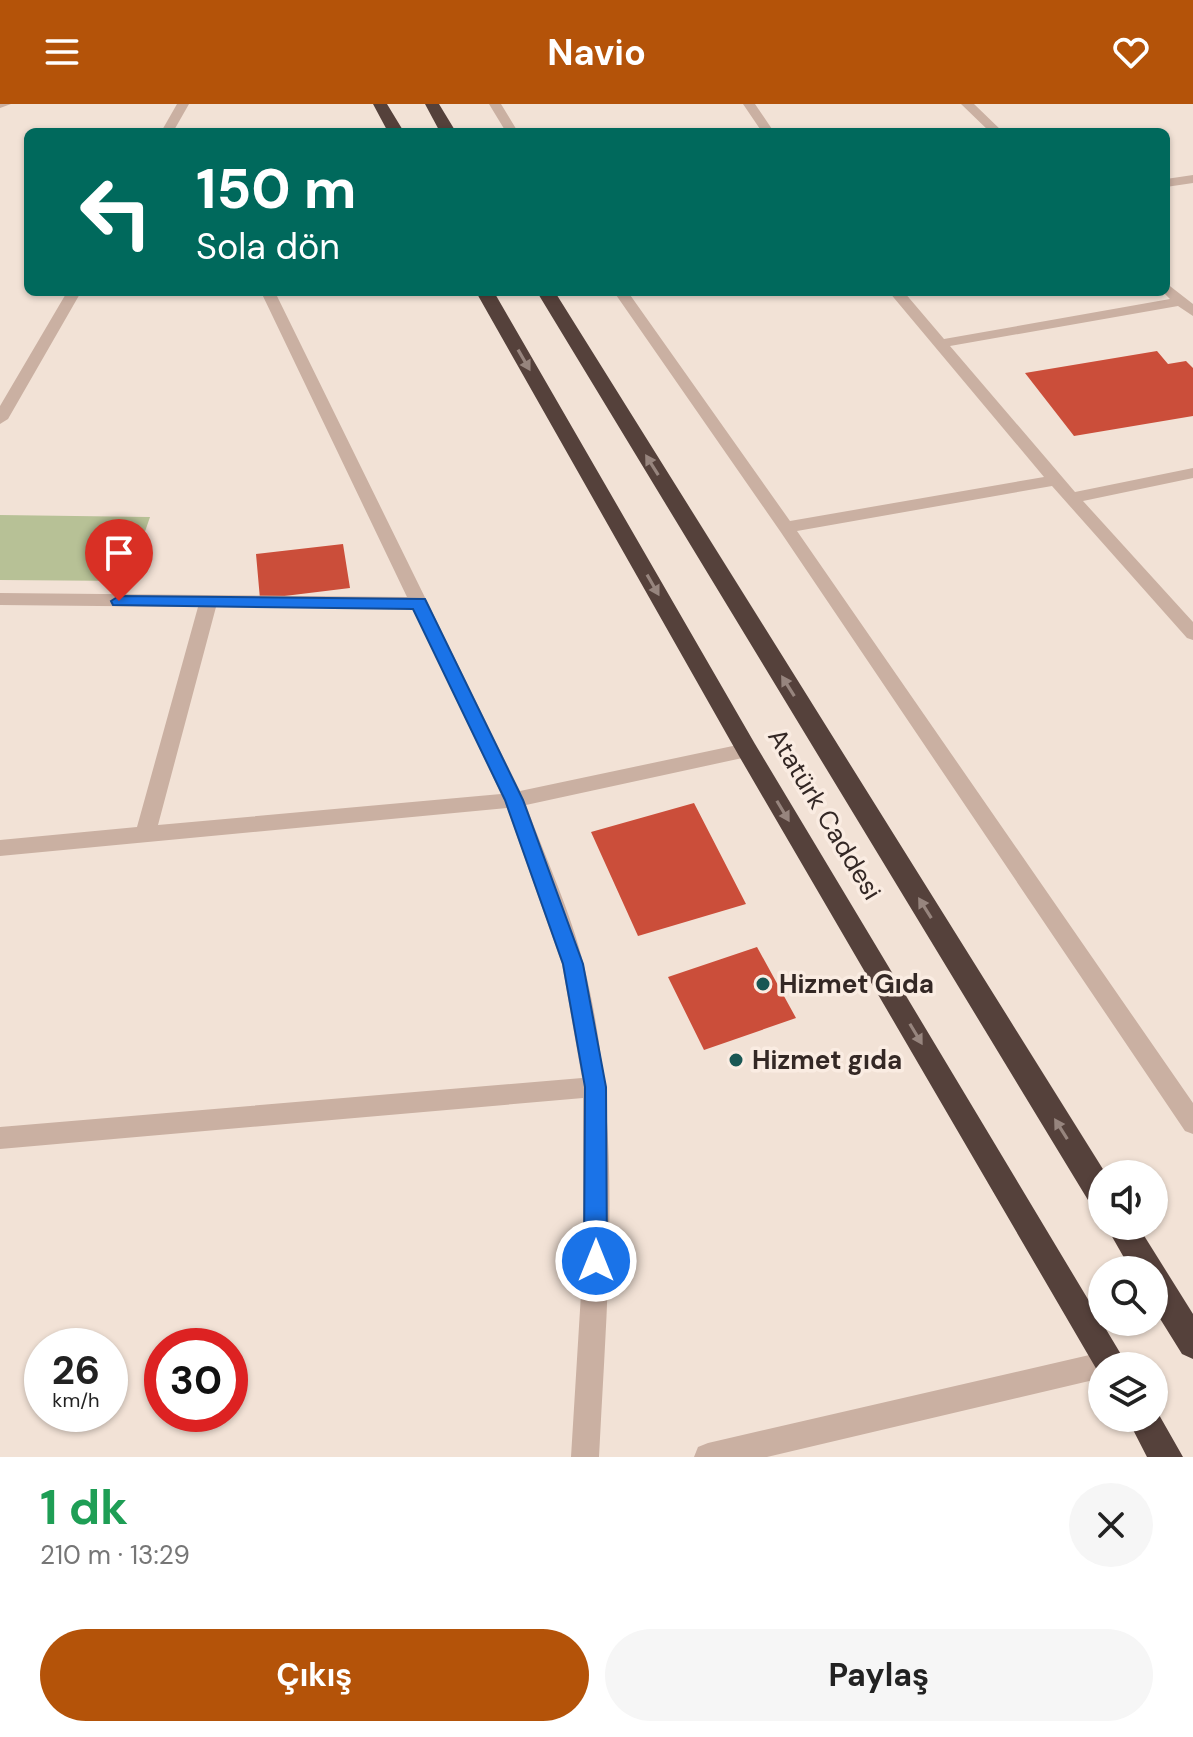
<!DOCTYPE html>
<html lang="tr">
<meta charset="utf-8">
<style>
:root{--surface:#fff;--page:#f6f6f6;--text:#222;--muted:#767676;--accent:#b45309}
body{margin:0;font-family:"DM Sans",sans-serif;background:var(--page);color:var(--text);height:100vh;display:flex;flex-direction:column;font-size:30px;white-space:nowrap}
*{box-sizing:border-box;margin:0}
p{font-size:26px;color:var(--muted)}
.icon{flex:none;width:44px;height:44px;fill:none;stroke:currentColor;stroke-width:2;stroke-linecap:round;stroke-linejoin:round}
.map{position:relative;height:1353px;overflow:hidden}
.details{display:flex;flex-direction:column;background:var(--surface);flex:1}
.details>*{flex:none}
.banner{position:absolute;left:24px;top:24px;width:1146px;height:168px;border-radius:12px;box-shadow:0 2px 6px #0004;background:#00695c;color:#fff;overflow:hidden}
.tools{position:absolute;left:1088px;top:1056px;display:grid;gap:16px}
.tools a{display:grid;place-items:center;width:80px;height:80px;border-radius:50%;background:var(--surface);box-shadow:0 2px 6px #0004;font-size:40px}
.speed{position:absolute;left:24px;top:1224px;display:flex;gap:16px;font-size:40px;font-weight:700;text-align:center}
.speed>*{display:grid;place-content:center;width:104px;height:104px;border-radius:50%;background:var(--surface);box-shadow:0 2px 6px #0004;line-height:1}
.speed small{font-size:20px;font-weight:400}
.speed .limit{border:12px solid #d22;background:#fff;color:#111}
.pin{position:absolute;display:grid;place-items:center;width:68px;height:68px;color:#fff;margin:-82px -34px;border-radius:50% 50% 50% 0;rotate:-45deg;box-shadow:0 0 8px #0007}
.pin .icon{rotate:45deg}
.me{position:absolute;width:88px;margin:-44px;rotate:0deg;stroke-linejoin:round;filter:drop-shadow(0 0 6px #0008)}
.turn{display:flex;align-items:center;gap:28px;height:168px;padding:0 40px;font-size:36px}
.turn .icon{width:104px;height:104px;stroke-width:2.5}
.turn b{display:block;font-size:56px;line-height:68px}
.round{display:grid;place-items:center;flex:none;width:84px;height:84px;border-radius:42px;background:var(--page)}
.summary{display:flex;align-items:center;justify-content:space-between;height:136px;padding:0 40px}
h1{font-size:48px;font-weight:700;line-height:60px;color:#1e9e55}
.button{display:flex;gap:16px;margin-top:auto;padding:16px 40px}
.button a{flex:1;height:92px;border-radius:48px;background:var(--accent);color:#fff;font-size:32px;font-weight:700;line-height:92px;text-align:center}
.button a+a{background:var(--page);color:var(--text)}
header{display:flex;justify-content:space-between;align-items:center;height:104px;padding:0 40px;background:var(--accent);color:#fff;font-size:36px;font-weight:700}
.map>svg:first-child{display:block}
</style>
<header><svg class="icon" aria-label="menu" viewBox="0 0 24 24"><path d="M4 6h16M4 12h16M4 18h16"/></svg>Navio<svg class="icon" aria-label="heart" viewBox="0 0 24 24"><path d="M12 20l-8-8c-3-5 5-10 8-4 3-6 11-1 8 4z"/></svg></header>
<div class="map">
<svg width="1193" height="1353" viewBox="0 0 1193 1353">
<rect width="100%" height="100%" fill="#f2e2d6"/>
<path fill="#b7c196" d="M0,411l150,2 -22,64 -128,-1z"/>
<path fill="#cb4e3a" d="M1157,247l11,13 18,-3 7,7v48l-119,20 -49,-63z
M343,440l7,44 -90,11 -4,-45z
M694,699l52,101 -108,32 -47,-104z
M757,843l39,71 -92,32 -36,-73z"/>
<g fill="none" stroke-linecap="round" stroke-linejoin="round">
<path fill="#cab0a2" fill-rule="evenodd" d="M0,0h11l-11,4z
M177,0h12l-16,28h-12z
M489,0h12l17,28h-12z
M743,0h12l19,28h-12z
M961,0h13l29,28h-13z
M1193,71v8l-27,4v-8z
M1166,179l27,21v12l-15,-10 -228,40 125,146 118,-24v10l-110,23 110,121v18l-6,-2 -135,-152 -255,45 396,572v31l-8,-3 -405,-600 -166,-239h14l162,229 254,-44 -155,-185h15l40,47 226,-40 -7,-7h3z
M67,188h14l-73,127 -8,5v-18z
M261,188h14l245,499 227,-48 7,2 3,5 -3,5 -7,2 -221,48c19,52 45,107 58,161 40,159 23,328 15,491h-28l12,-196v-163l-583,51v-22l582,-49 -20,-114 -55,-156 -507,48v-16l137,-13 61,-220 -198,-2v-12l407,4zM216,503l197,2 88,185 -343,31z
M1111,1246l9,4 4,9 -1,3h-21v12l-335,79h-73l4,-10 10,-4z"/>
<path fill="#55413b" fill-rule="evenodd" d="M373,0h14l17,28h-16z
M425,0h14l17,28h-16z
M476,188h18l261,452 373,622h-26l-1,11 -362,-621z
M537,188h18l551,882h-4v35l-11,-4z
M1106,1122h32l55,88v45l-11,-5 -28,-45v-39h-23z
M1154,1302l29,51h-36l-20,-39h27z"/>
</g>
<defs><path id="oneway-solid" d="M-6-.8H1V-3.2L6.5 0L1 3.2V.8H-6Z" transform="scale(2)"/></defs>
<g fill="#97857e">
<use href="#oneway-solid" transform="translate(524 256) rotate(60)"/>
<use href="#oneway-solid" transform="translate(652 361) rotate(-122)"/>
<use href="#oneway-solid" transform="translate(653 481) rotate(60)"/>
<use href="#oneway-solid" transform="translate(788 582) rotate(-122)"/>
<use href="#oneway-solid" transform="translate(783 707) rotate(59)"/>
<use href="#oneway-solid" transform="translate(925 804) rotate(-122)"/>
<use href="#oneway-solid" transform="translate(916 930) rotate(59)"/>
<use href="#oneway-solid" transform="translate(1061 1025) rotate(-122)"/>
</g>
<path fill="#1a73e8" stroke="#114b97" stroke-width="2" d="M119,492l306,3 98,201 60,164 23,123 1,174 -3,8 -8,3 -9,-3 -3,-8 1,-174 -22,-123 -58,-164 -92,-191 -300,-4 -2,-4z"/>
<g fill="#195754" stroke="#faece2" stroke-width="3">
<circle cx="763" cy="880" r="8"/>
<circle cx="736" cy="956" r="8"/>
</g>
<g text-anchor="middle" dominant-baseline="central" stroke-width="7" stroke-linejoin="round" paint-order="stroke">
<g font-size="26" fill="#342825" stroke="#faece2">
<text transform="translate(825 710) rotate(59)">Atatürk Caddesi</text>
</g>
<g font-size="26" font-weight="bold" fill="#342825" stroke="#faece2" text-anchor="start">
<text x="779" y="880">Hizmet Gıda</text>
<text x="752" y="956">Hizmet gıda</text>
</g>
</g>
</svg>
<div class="tools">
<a><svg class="icon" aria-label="sound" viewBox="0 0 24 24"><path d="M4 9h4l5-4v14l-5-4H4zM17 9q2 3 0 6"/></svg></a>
<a><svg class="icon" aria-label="search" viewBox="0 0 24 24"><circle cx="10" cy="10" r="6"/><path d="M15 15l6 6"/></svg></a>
<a><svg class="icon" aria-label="layers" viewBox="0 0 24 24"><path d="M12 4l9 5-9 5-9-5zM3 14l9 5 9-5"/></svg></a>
</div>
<div class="speed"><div>26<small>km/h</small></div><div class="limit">30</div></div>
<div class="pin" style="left:119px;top:497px;background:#d93025"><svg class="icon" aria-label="arrive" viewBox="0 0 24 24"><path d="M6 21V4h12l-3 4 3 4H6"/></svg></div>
<svg class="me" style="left:596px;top:1157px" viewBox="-20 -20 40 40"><circle r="17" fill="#1a73e8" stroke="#fff" stroke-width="3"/><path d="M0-11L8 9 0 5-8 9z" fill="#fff"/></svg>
<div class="banner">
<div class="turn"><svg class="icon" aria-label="left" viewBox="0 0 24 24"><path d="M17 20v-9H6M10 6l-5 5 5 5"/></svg><div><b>150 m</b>Sola dön</div></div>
</div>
</div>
<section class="details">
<div class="summary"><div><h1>1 dk</h1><p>210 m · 13:29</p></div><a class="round"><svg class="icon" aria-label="close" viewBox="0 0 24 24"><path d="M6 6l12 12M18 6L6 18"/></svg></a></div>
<div class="button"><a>Çıkış</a><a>Paylaş</a></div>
</section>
